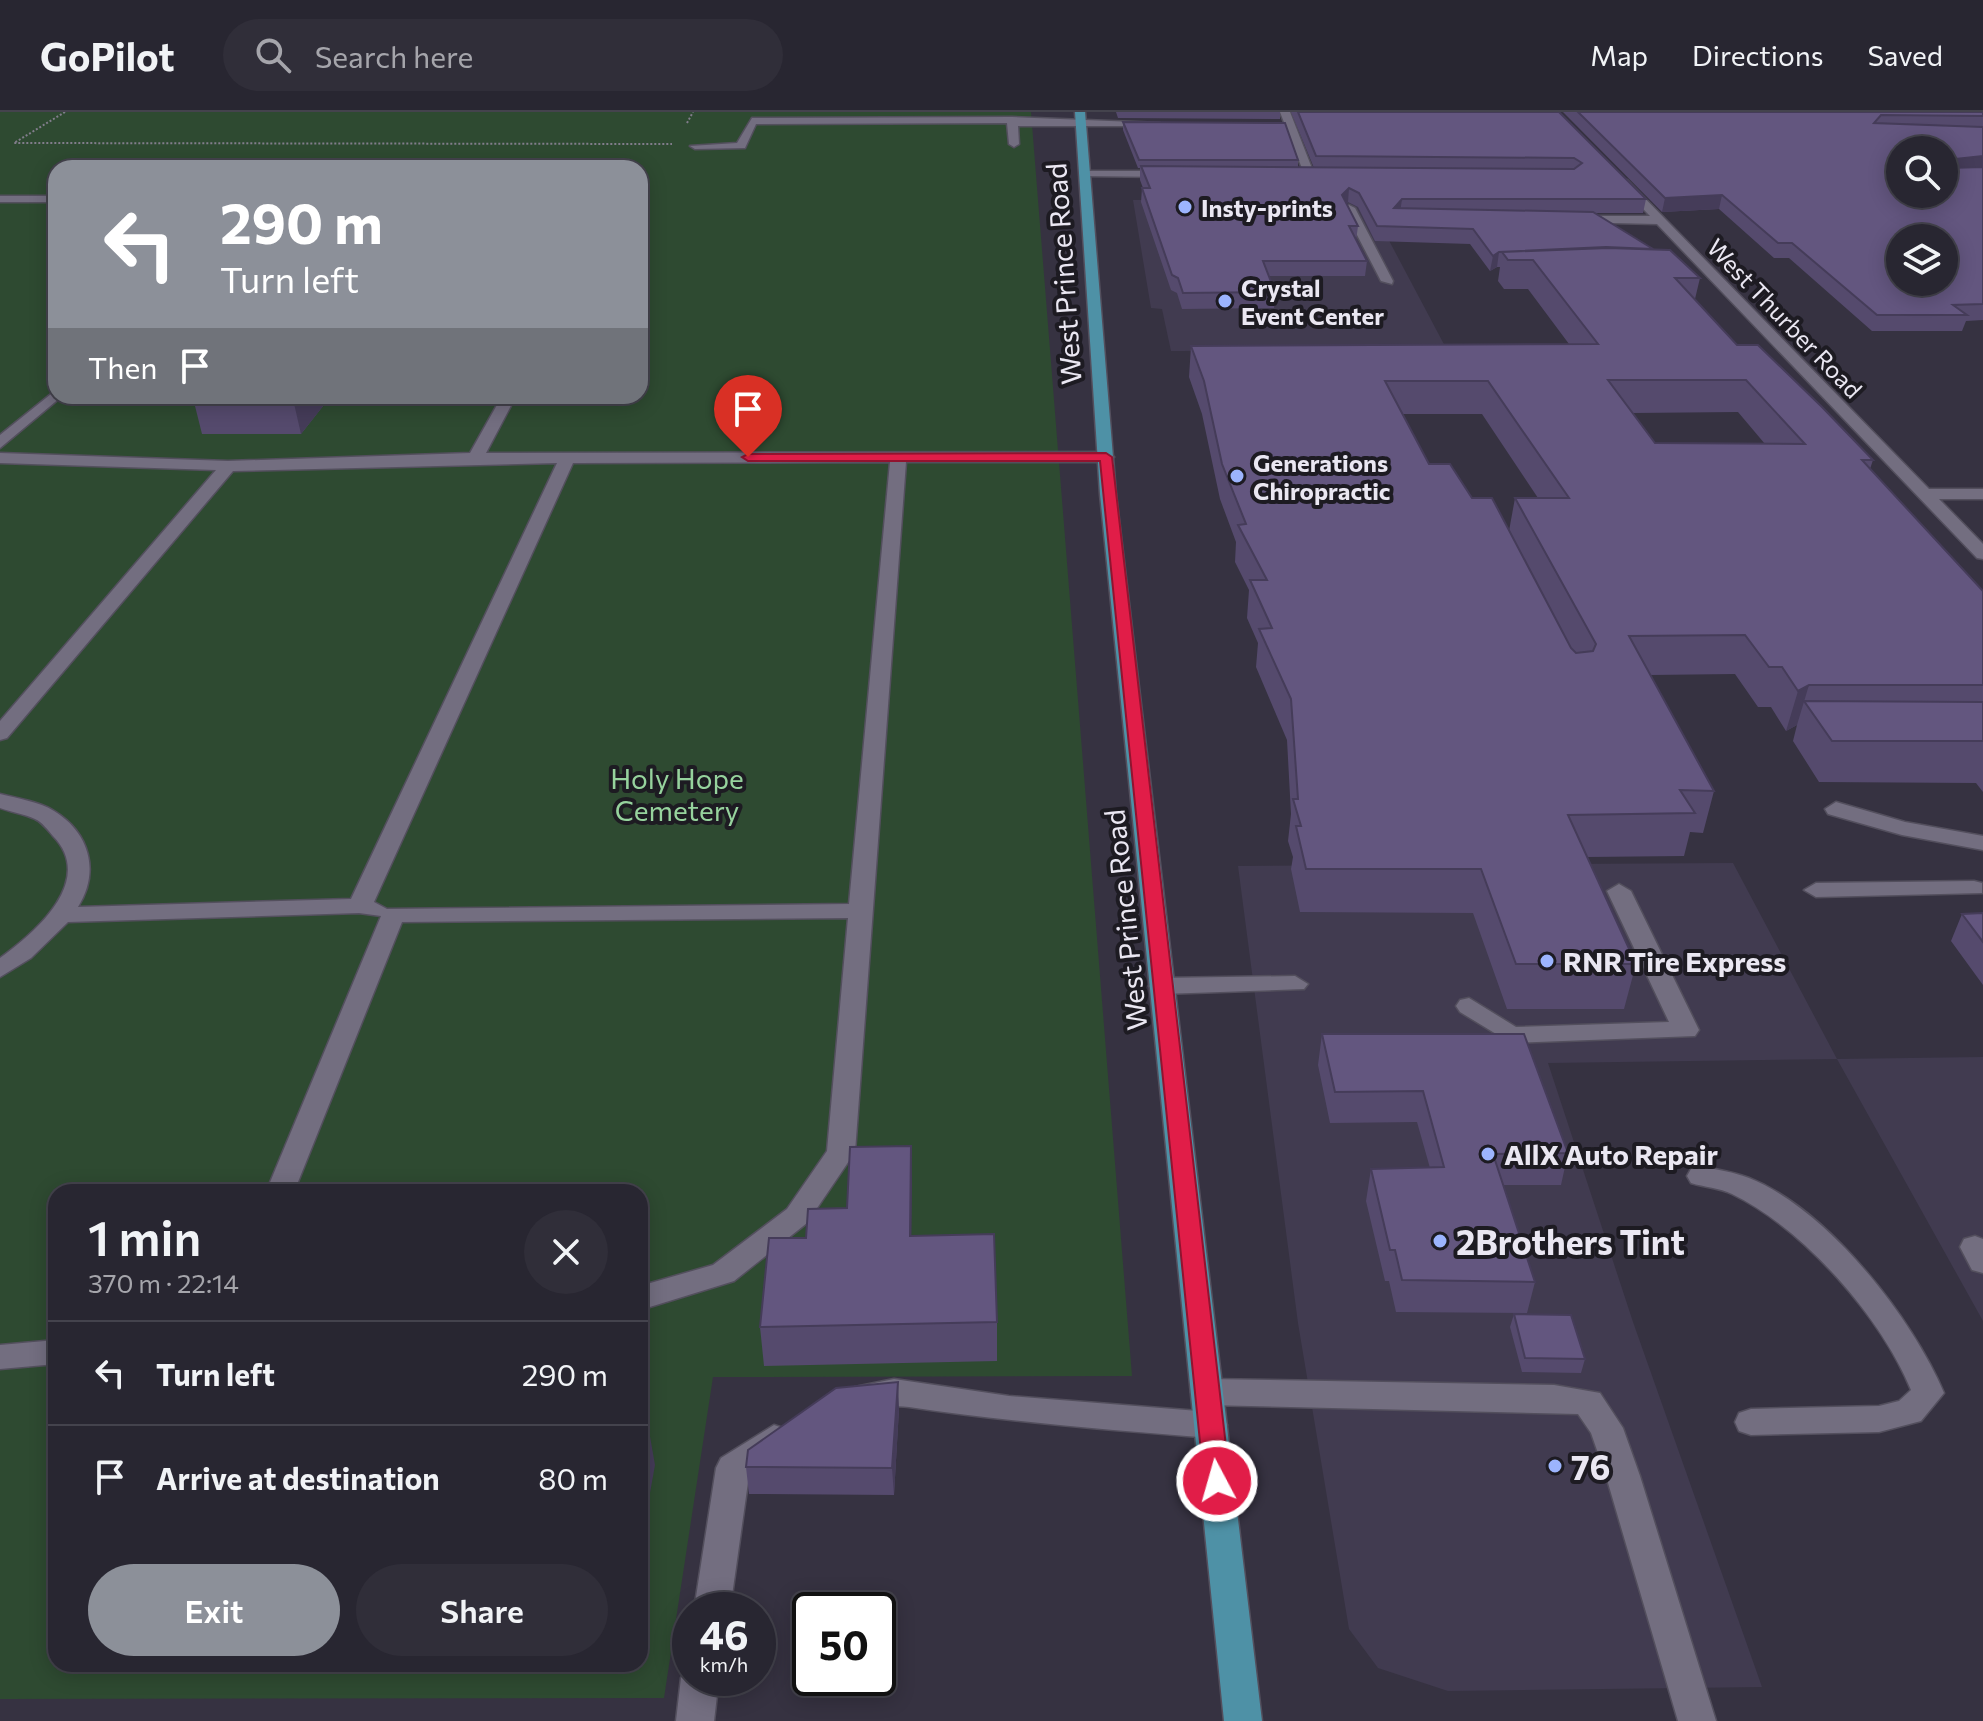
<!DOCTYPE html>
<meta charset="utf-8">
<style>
:root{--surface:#282631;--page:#302e39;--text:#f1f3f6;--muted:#a5a5ab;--line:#44434d;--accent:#8c9099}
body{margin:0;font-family:Commissioner,sans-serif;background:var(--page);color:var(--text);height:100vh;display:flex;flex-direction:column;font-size:30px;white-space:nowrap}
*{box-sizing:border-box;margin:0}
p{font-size:26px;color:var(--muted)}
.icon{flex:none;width:44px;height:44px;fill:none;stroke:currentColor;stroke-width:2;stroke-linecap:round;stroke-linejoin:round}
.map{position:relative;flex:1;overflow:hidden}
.side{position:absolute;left:48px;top:1072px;width:600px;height:488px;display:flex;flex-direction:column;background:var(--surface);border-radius:24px;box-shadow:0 4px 20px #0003,0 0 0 2px var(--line)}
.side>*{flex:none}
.banner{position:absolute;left:48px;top:48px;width:600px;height:244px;border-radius:24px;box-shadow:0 4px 20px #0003,0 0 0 2px var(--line);background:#8c9099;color:#fff;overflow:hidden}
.controls{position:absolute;left:1886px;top:24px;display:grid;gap:16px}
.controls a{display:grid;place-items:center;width:72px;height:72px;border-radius:50%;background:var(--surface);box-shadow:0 4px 20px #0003,0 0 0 2px var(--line);font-size:40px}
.speed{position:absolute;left:672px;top:1480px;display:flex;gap:16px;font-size:40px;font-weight:700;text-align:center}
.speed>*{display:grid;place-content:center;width:104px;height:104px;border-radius:50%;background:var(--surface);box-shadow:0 4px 20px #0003,0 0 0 2px var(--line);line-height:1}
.speed small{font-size:20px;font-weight:400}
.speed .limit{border:4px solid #111;border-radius:12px;background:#fff;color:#111}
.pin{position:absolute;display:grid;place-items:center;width:68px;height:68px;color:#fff;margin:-82px -34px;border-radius:50% 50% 50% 0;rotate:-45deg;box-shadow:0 0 8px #0007}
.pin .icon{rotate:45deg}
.me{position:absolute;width:88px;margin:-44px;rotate:354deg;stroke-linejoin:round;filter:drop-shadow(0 0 6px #0008)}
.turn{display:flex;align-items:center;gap:28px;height:168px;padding:0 40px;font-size:36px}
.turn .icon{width:104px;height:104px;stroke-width:2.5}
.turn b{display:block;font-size:56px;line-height:68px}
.then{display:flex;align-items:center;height:76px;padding:0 40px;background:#0003;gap:16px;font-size:30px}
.round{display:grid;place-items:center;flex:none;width:84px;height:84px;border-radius:42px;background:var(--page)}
.headline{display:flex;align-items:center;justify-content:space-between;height:136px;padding:0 40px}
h1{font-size:48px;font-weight:600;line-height:60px}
.action{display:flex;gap:16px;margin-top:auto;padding:16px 40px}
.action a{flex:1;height:92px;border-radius:48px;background:var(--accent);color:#fff;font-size:32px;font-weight:600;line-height:92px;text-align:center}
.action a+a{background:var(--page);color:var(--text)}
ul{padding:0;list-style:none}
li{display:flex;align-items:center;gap:24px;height:104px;padding:0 40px;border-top:2px solid var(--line)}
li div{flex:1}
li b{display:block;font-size:30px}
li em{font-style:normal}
header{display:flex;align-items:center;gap:48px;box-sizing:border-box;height:112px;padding:0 40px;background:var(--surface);border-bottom:2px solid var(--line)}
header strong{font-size:38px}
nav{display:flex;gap:44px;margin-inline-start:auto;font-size:28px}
.search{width:560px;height:72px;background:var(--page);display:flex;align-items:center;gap:20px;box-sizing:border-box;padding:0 28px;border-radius:44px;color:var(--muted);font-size:30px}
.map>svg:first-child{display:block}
</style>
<header>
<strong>GoPilot</strong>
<div class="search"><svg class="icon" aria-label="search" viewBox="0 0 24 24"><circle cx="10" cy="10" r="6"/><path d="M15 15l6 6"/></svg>Search here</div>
<nav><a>Map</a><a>Directions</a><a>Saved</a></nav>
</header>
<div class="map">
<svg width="1983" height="1609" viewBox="0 0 1983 1609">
<rect width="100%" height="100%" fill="#363241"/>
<path fill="#413b50" d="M1367,87l80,151 -276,1 -9,-42 -11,-1 -18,-108z
M1733,751l104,196 146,-2v264l-146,-262 -289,4 85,259 129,365 -314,4 -70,-23 -29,-39 -51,-306 -60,-457z"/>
<path fill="#2e4a31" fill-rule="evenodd" d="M0,0h1031l101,1264 -419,1 -49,321 -664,1zM56,56h584v228h-584zM56,1080h584v472h-584z"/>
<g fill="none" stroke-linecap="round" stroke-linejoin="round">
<g stroke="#534f5d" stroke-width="3">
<path id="minor" d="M1280,0h10l23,59 22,4v4l-30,-3z
M1012,5l148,6 -5,3h-137l1,18 -5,3 -5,-3 -2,-21 -251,1 -11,24 -50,1 -5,-3 47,-3 15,-25z
M1087,59h83l5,3 -5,3 -87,-1z
M1619,68h8l302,309h54v10h-44l44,45v15l-6,-1 -320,-334 -87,-2 -2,-2 6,-4h76l-31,-32z
M0,84h56v6h-56z
M1349,93l6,3 38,73 -1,3 -11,-3 -38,-73z
M56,278v6l5,1 -61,51v-13z
M502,284h14l-30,57 620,-1 8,5 -8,5h-200l-51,690 -48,71 -73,58 -94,29v-24l73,-21 74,-56 40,-58 21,-233 -446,4 -108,270h-28l115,-276 -22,-3 -291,9 -37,36 -31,19v-19c36,-26 96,-78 53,-122 -5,-6 -11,-14 -18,-17 -10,-5 -24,-7 -35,-11v-14c16,4 40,8 54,17 36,22 46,61 24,96l273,-8 206,-436 -324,8 -226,267 -7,2v-19l216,-251 -216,-7v-10l228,8 242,-8zM890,350l-41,442 -462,5 -13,-7 199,-439z
M1836,690l69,20 78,14v14l-81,-15 -74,-21 -3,-5z
M1974,769l8,2v10l-166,4 -12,-7 12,-7z
M1619,772l12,7 68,139 -4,6 -184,7 -51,-31 -4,-6 4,-6 9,-2 47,29 153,-5 -62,-131z
M1295,864l13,8 -4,5 -142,5 -13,-8 13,-8z
M1701,1054c16,4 33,6 48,12 78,31 163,139 195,215l-23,28 -42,11 -128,3 -12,-4 -4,-9 4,-9 12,-4 128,-3 20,-5 12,-11c-30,-73 -107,-161 -179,-196 -12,-6 -28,-7 -41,-11l-4,-7 4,-7z
M1975,1124l8,3v34l-11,-3 -12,-23 4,-8z
M56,1228v24l-56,5v-24z
M894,1267l115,17 202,16 12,4 4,9 -4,9 -12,4c-101,-8 -201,-16 -302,-31 -19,-3 -37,4 -54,-2l-5,-9 5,-9z
M1207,1267l347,6 46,8 23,35 17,48 76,245h-38l-72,-245 -15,-43 -13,-19 -371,-9 -11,-4 -5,-9 5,-9z
M774,1313l12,4 5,10 -5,10 -37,26 -19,135h-36l22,-142 5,-10z
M690,1553v13h29l-5,43h-38l5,-43z"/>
</g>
<g stroke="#534f5d" stroke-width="3">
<path id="major" d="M1075,0h10l31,382 146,1227h-38l-124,-1227z"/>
</g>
<path stroke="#817d8b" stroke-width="2" stroke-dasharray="2 2" stroke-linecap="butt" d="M65,0l-51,31 658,1
M687,11l6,-11"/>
<use href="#minor" fill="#736e80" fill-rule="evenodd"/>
<use href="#major" fill="#4e91a6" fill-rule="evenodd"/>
</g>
<path fill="#554a6d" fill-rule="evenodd" d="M1116,0h164v7l-162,-1z
M1291,0h268l87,87 -3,14h-49l106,65 -5,21 42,46 136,115 -3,9 113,122v201l-7,-9 -157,-1 -26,-41 4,-16 -11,6 -15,-24h-13l-23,-33 -85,1 64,116 -11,42 -13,-1 -6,24 -97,1 49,107 -12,45h-117l-34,-96 -173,-1 -9,-43 2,-12 -5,-16 3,-27 -4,-74 -31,-73 2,-24 -11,-25 2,-28 -14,-28 1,-20 -16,-43 -18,-85 -13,-37 2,-31 378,-2 -41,-55h-24l-6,-8 2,-14h-3l-7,4 -20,-27 -95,-3 -17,-34 -10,-5 -2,2 12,22 -2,15 11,20 -2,15h-96l6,16 -1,16 -92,1 -5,-16 -6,-3 -30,-88 1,-14h1l-3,-8v-12h-2l-15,-38v-8l175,38v8h16zM1738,300l27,32 -110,-1 -23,-30zM1402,302h80l56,84h-23l-6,33 -37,-33 -43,-34z
M1563,0h420v208l-17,1 -4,10h-90l-83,-73h-15l-55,-49 -57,3z
M143,284h274l-3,5h-82l-1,-5 -30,38h-99l-8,-32h-50z
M1983,801v72l-32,-44 11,-27z
M1322,922l246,119 -7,32h-58l32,97 -8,31 -131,-1 -7,-31h-4l-19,-80 5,-32 59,-1 -13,-46 -87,1 -12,-58z
M911,1034v90l86,86v39l-233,5 -4,-39 87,-119z
M1514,1202l71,45 -4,14 -59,-1 -12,-45z
M899,1297l-5,86 -145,-1 -3,-27z"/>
<path fill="#453c59" d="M1983,44v13l-39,4 1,-13z
M1349,76l-1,14 -8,7 2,-14z
M1722,83l-3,14 -57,3 3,-14z
M1402,87l-2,14 -6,-5z
M1499,140l-2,15 -7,4 3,-15z
M296,284h35l-30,38 -8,-35z
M1809,573l-12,40 -11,6 12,-40z
M911,1034l1,38 -1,91 -1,-39z
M898,1270l1,27 -5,86 -2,-27z
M648,1313l7,40 -15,84v-79z"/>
<path fill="#63567f" stroke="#453c59" stroke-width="2" fill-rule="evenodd" d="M1298,0h261l87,87h-244l-8,9 199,4 60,37 -47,-2 -107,5 -6,4 -20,-27 -96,-3 -18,-33 -10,-5 -7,7 16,31h-9l18,35h-104l12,31 -92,1 -5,-15 -6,-3 -30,-87h8l-9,-22 433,3 8,-6 -8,-5 -258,-2z
M1578,0h405v4l-102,-1 -7,8 109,4v29l-38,4 3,8 35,-1v137l-30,1 14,10h-90l-85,-72h-14l-56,-48 -57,3zM1900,38h44v44h-44zM1900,126h44v44h-44z
M1123,10l162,1 13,37h-159z
M1608,136l62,2 30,28h-25l62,67h21l64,62 51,53h-11l121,131v94h-174l-11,6 -16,-24h-13l-24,-32 -116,1 85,155 -34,-1 15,23 -127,2 68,149h-120l-35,-95h-175l-10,-43h5l-8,-27h5l-7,-100 -32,-70 13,-1 -22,-48h17l-29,-55 8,-1 -24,-60 -18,-83 -13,-35 407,-2 -65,-84h-25l-6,-8zM1608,268h138l59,64 -150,-1zM1385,269h103l81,117h-54l81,146 -3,7 -17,2 -5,-5 -79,-150h-20l-22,-34h-21z
M196,284h100l-3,3h-100z
M1804,589l179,1v39h-151z
M1983,801v29l-21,-28z
M1322,922h202l44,119 -75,1 42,128 -133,-2 -7,-30h-5l-19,-81 73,-2 -21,-76 -88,1z
M911,1034l-1,90 84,-2 3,88 -237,5 9,-89h37l2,-29 39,-1 3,-61z
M1514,1202l57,1 14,44 -60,-1z
M898,1270l-6,86 -146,-1 2,-17 88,-62z
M640,1313h8l-8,45z"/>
<path fill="#e11d48" stroke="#92132f" stroke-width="2" d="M1106,341l6,4 118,1024 -4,8 -9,3 -9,-3 -4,-8 -104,-1020h-352l-6,-4 6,-3z"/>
<g fill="#9cb4fd" stroke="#1d1b22" stroke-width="3">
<circle cx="1185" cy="95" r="8"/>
<circle cx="1225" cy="189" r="8"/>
<circle cx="1237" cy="364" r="8"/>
<circle cx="1547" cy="849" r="8"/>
<circle cx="1488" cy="1042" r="8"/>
<circle cx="1440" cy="1129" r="8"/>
<circle cx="1555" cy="1354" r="8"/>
</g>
<g text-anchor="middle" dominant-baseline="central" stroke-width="8" stroke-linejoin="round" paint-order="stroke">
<g font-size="24" font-weight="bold" fill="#eae7f2" stroke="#1d1b22" text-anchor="start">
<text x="1201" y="95">Insty-prints</text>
<text x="1241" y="175">Crystal<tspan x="1241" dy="28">Event Center</tspan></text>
<text x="1253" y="350">Generations<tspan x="1253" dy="28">Chiropractic</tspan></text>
</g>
<g font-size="24" fill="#eae7f2" stroke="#1d1b22">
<text transform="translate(1785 206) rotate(46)">West Thurber Road</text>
</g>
<g font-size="28" fill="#eae7f2" stroke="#1d1b22">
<text transform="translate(1063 162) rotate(-94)">West Prince Road</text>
<text transform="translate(1125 808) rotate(-96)">West Prince Road</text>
</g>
<g font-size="28" fill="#96d39d" stroke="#1d1b22">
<text x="677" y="666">Holy Hope<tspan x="677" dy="32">Cemetery</tspan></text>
</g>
<g font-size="28" font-weight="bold" fill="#eae7f2" stroke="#1d1b22" text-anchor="start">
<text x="1563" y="849">RNR Tire Express</text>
<text x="1504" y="1042">AllX Auto Repair</text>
</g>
<g font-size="34" font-weight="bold" fill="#eae7f2" stroke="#1d1b22" text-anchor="start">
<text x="1456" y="1129">2Brothers Tint</text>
<text x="1571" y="1354">76</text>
</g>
</g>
</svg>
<div class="controls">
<a><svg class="icon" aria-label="search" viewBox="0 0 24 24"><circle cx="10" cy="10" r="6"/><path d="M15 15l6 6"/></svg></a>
<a><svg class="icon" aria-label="layers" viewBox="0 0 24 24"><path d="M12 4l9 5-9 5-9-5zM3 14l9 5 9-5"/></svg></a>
</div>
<div class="speed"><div>46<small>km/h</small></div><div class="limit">50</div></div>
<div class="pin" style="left:748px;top:345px;background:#d93025"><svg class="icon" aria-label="arrive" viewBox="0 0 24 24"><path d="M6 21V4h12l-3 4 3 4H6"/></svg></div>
<svg class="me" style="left:1217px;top:1369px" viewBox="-20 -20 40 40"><circle r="17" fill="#e11d48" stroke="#fff" stroke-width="3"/><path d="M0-11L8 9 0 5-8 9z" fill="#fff"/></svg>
<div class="banner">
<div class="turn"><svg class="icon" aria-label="left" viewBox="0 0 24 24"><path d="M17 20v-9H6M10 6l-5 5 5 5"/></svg><div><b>290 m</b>Turn left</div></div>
<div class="then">Then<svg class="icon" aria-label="arrive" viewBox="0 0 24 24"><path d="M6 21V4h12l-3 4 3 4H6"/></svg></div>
</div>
<section class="side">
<div class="headline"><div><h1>1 min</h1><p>370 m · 22:14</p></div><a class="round"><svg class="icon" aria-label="close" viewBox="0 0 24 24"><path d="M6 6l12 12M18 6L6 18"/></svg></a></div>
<ul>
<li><svg class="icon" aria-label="left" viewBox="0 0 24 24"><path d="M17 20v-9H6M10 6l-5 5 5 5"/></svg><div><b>Turn left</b></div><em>290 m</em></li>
<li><svg class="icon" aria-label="arrive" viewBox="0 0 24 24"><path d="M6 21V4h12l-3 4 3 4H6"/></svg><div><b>Arrive at destination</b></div><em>80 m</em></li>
</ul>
<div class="action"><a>Exit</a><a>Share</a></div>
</section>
</div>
